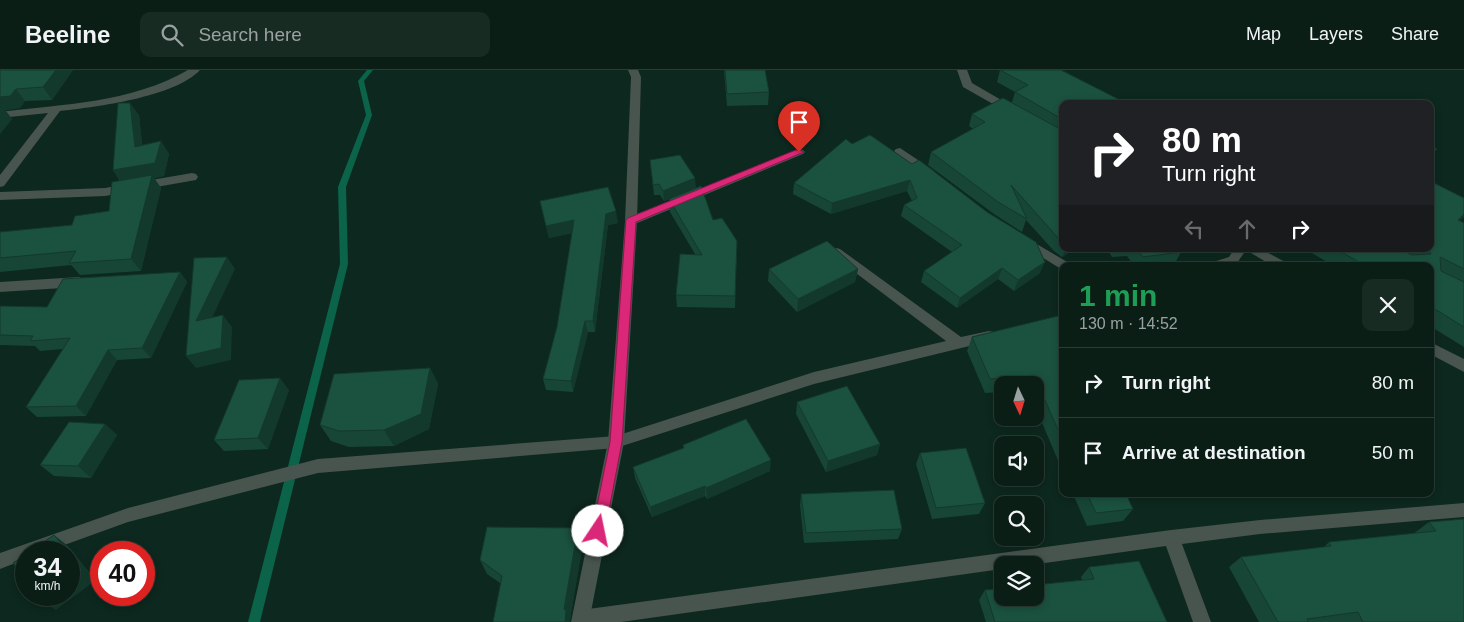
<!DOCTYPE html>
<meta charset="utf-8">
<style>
:root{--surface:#0a1e16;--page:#182b23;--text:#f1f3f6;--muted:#99a2a1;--line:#2a3c35}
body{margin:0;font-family:Helvetica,sans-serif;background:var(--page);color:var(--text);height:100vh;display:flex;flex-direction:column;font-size:19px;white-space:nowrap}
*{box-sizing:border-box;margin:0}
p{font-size:16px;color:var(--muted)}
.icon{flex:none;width:28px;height:28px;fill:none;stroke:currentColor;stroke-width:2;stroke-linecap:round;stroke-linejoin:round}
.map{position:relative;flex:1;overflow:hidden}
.details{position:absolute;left:1059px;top:192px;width:375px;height:235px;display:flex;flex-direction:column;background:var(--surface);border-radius:10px;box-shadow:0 2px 8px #0003,0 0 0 1px var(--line)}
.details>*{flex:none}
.guide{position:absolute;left:1059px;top:30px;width:375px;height:152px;border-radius:10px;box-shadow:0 2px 8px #0003,0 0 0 1px var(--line);background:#202124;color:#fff;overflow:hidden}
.needle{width:32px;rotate:176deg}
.tools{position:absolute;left:994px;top:306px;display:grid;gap:10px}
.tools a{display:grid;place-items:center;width:50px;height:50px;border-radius:10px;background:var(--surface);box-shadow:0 2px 8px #0003,0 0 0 1px var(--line);font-size:25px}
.speed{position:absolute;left:15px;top:471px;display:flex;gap:10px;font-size:25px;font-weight:700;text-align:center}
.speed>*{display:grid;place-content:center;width:65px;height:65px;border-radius:50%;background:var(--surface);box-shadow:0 2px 8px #0003,0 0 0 1px var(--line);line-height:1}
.speed small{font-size:12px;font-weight:400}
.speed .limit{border:8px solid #d22;background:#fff;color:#111}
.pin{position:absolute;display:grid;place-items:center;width:42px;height:42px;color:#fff;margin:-51px -21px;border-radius:50% 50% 50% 0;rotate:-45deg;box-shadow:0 0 5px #0007}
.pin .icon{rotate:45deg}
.me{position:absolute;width:55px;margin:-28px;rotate:11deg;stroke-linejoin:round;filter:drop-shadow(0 0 4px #0008)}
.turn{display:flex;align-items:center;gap:18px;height:105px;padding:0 20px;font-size:22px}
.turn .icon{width:65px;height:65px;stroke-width:2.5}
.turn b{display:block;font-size:35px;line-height:42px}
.lanes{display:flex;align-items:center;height:48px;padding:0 20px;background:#0003;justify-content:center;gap:25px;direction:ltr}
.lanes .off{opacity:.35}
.round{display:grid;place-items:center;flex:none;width:52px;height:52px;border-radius:10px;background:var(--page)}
.summary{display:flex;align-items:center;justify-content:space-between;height:85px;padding:0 20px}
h1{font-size:30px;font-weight:700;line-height:38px;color:#1e9e55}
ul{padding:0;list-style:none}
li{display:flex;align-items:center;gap:15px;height:70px;padding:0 20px;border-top:1px solid var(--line)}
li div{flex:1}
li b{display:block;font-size:19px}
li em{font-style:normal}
header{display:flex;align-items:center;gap:30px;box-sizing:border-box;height:70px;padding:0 25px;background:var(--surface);border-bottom:1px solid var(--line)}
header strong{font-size:24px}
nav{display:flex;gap:28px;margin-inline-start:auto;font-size:18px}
.search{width:350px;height:45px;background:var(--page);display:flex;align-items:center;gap:12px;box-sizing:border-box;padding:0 18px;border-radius:10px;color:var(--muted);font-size:19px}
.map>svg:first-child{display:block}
</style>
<header>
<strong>Beeline</strong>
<div class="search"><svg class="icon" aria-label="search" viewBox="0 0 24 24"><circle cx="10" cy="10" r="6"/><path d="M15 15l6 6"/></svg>Search here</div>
<nav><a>Map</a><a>Layers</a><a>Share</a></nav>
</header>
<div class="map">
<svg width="1464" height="552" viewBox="0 0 1464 552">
<rect width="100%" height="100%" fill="#0d281e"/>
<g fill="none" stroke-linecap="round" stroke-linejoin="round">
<path fill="#0b634a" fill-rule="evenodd" d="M367,0h6l-9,11 8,34 -26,72 2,77 -88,358h-12l92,-358 -2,-77 28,-72 -8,-34z"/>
<path fill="#48544e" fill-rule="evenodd" d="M188,0h12c-25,27 -104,37 -140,41l-56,75 -4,1v-12l48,-62 -48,5v-6c63,-8 131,-9 188,-42z
M957,0h10l5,13 43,25 1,2 -1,2h-8l-44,-25z
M900,78l33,22 2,3 -2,3h-8l-29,-23 -2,-2 2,-2z
M799,79l4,1 2,2 -2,2 -168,70h-8l-2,-3 2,-3z
M192,103l4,1 2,3 -2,3 -91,16 -105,4v-8l105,-4z
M1023,166l46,27 2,3h-9v4l-1,-1 -42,-26 -2,-3 2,-3z
M836,178l4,1 121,88 28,-6 5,1 2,4 -2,4 -180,44 -198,64 -298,25 -190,49 -83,30h-19v7l-26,10v-16l128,-45 190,-49 298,-23 198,-64 132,-31 -114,-86 -2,-3 2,-3z
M1234,179h27l26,14 2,3h-16l-27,-16 -9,13 -9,3h-20l2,-3 19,-6z
M79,207l5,2 1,3 -1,3 -5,2 -79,5v-10z
M1430,272l34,17v13l-34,-18z
M1464,433v14l-204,17 -78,10 29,78h-18l-27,-76 -135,19h-29v4l-381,53h-47l-2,-3 3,-6 6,-3 590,-80 89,-10z"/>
<path fill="#48544e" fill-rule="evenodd" d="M628,0h10l3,7 -4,144 -13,221 -35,180h-18l37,-180 17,-221 6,-144z"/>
</g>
<path fill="#174636" d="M0,0h73l-21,30 -27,1 -5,7 -15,2 7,9 -12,15z
M724,0h41l4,22 -1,13 -41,1z
M1000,0h61l1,34v145h12l-12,8 -8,-6 -28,-31 -4,12 -28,-18 -66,-49 3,-13 42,-23 -4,-3 3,-12 40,-12 3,-10 -18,-10z
M139,45l3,30 19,-4 8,13 -5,22 -10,2 7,10 -20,83 -61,4 -9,-10 -71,7v-40l72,-7 37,-14 11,-30 -7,-11z
M870,65l170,138 -26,18 -16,-12 -41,29 -36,-26 3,-11 28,-19 -51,-36 3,-11 8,-4 -5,-10 -76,23 -38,-20 1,-11 58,-39z
M650,90l46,28 17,32 24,21 -2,67 -58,-1 -1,-12 19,-41 -25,-42 -1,-13 -5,2 -4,-6h-6z
M1464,128v19l-4,3 4,3v124l-34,-21v-60h-96l-29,-17h125z
M540,131l78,22 -10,2 -13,107h-7l-15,60 -27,-2 -3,-11 14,-52 15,-94 -23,5z
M1107,179h71l3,3 -7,13 -12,1h-28l-7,-10 -15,1z
M769,199h89l-3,13 -58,30 -29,-31z
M180,202l7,10 -36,76 -34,2 -31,56 -49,1 -11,-10 37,-58 -23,2 -5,-5 -35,-1v-39l47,1z
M1062,245v155l-27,-64v-21h-33v7l-17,1 -18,-42 5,-14z
M430,298l8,16 -9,45 -35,17 -45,1 -18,-6 -11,-16z
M289,320l-21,59 -44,2 -10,-11z
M797,332l83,42 -3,11 -51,17 -30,-58z
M105,354l12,11 -26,43 -37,-2 -14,-11z
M683,375l87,26 -63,28 -2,-3 -53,21 -17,-39 -2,-11 50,-19z
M920,383l65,50 -6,11 -47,5 -16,-55z
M801,424l101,35 -4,10 -94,4 -4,-38z
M1073,424h53l7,15 -10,12 -36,5z
M1464,449v103h-205l-30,-55 12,-10 83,-10 5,-5 84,-8 16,-12z
M578,458l5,14 -13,78 -70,-37 -13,-9 -7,-14z
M1089,497l78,55h-181l-7,-22 6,-10 97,-10 -1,-3z"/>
<path fill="#13392c" d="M56,0h17l-21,30 -9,-13z
M16,19l9,12 -5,7 -15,2 7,9 -12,15v-37z
M130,33l9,12 5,44 -9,-12z
M161,71l8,13 -5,22 -10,2 7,10 -20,83 -10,-12 -9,-76 -9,-13z
M695,108l1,10 -32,13 -1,-10z
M910,110l-3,11 -76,23 1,-11z
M616,141l2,12 -10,2 -13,107 -2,-11 13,-107z
M1464,144v3l-17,15 11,-12z
M574,150l3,12 -28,6 -3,-12z
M1066,179h8l-12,8z
M227,187l8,12 -30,64 -9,-12z
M1045,192l-5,11 -26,18 4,-11z
M1002,198l-4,11 -41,29 3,-10z
M858,199l-3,13 -58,30 1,-13z
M180,202l7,10 -36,76 -9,-10z
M223,245l9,12 -1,33 -35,8 -10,-12z
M585,251l3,11 -15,60 -2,-11z
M108,280l9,10 -31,56 -10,-10z
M430,298l8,16 -9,45 -35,17 -10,-16z
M280,308l9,12 -21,59 -10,-11z
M105,354l12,11 -26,43 -13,-12z
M880,374l-3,11 -51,17 2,-11z
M771,390l-1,11 -63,28 -1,-11z
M705,416v10l-53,21 -2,-10z
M578,458l5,14 -13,78 1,2h-6l-1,-13z
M54,465l14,11 28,34 -40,30 -16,-10 8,-5h21v-43h-1z"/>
<path fill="#1b513f" stroke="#13392c" d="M0,0h56l-13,17 -27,2 -6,7 -10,1z
M725,0h40l4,22 -42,2z
M1000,0h61l67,34h-66v15l-47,-27 13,-7z
M1003,28l59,32v111l-3,-2 -48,-54 16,34 -29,-17 -67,-50 54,-30 -13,-8z
M118,33h12l5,44 26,-6 -6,22 -42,7z
M870,65l42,29 7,-4 68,52 49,30 9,20 -27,18 -16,-12 -42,30 -36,-27 38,-26 -58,-40 13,-7 -7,-18 -78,23 -38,-20 52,-44 6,5z
M1430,76l7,3 -7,6z
M680,85l15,23 -32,13 -4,-7 -6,1 -3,-25z
M152,105l-21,84 -62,4 7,-12 -76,7v-26l72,-7 3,-9 34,-5 3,-29z
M1430,111l34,17v16l-6,6 6,3v46l-24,-12 1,14 23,11v45l-34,-21v-40h-64l-30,-17h64l12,6 19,-1 -3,-5h2z
M701,116l12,34 9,-2 15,23 -2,55 -59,-1 4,-41 22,1 -33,-56z
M608,117l8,24 -10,3 -13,107h-8l-14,60 -28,-2 14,-52 17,-107 -28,6 -6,-25z
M827,171l31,28 -60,30 -29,-30z
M1137,179h41l3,3 -38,5z
M227,187l-31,64 27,-6 -2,33 -35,8 8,-98z
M180,202l-38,76 -34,2 -32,56 -50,1 44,-69 -40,3 3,-5 -33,-1v-29l47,1 16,-28z
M1062,245v124l-28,-64 -44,4 -18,-42z
M430,298l-9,46 -37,16 -45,1 -19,-6 14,-51z
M280,308l-22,60 -44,2 25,-60z
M847,316l33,58 -52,17 -31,-59z
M746,349l25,41 -65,28 -1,-2 -55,21 -17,-40 51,-19 -1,-3z
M69,352l36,2 -27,42 -38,-1z
M966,378l19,55 -49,5 -16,-55z
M894,420l8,39 -96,4 -5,-39z
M1087,424h39l7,15 -37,4z
M1464,449v103h-101l-5,-10 -51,7 1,3h-30l-37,-65 90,-11 -2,-4 107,-11 -7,-9z
M487,457l91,1 -14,81 2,2 -1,11h-72l9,-46 -22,-16z
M54,465l14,17h-39z
M26,484v28l-13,-19z
M69,484l13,16 -13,10z
M1139,491l28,61h-172l-10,-32 17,-1v9h33v-13l59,-6 -5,-12z
M36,525h12l-8,5z"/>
<path fill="#db2777" stroke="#8e194d" d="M796,80h3l5,2 -168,70 -14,220 -17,89 -2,4 -5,2 -5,-2 -1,-4 18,-89 16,-222 2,-2z"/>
</svg>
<div class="tools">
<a><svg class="needle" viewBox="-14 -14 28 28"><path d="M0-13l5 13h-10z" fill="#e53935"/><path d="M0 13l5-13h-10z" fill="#99a2a1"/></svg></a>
<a><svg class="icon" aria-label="sound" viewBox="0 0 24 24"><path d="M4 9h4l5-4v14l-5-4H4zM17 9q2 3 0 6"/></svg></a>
<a><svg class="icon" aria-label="search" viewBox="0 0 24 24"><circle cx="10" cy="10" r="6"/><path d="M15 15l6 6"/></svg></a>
<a><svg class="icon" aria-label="layers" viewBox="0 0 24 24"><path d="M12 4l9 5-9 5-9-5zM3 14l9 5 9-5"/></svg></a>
</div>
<div class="speed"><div>34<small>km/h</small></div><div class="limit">40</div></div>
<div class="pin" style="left:799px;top:82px;background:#d93025"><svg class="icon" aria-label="arrive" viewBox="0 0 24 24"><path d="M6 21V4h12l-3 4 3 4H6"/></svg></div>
<svg class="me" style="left:598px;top:461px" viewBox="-20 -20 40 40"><circle r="19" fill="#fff"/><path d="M0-13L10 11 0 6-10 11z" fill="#db2777"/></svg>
<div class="guide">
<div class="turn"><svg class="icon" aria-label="right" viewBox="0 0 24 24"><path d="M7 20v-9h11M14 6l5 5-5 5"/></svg><div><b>80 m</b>Turn right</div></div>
<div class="lanes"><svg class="icon off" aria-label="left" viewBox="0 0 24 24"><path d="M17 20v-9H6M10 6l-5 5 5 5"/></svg><svg class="icon off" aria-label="ahead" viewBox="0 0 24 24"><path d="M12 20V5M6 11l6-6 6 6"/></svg><svg class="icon" aria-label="right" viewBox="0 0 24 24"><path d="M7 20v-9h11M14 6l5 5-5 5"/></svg></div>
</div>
<section class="details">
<div class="summary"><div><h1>1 min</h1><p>130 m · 14:52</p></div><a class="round"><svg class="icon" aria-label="close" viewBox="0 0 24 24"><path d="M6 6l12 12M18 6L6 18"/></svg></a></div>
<ul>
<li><svg class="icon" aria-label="right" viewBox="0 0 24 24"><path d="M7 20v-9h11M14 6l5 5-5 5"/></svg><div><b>Turn right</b></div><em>80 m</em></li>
<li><svg class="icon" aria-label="arrive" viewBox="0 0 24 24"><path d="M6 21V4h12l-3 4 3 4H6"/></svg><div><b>Arrive at destination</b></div><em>50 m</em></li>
</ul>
</section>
</div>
